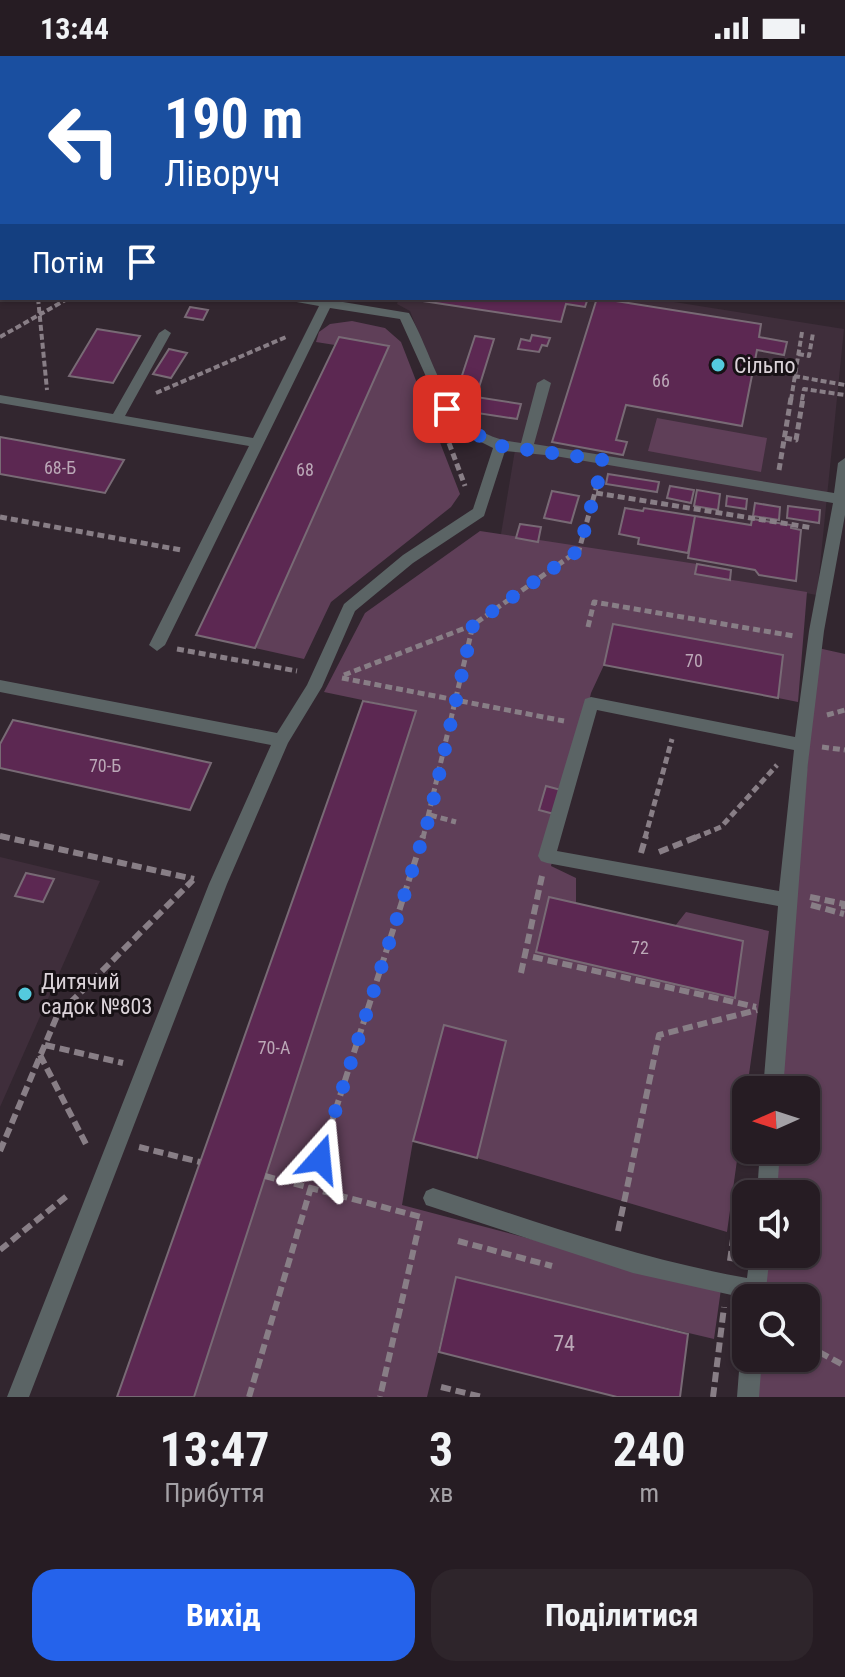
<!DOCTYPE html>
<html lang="uk">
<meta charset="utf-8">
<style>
:root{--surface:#261c23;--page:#2e252b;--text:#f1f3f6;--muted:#a4a1a6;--line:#423a41;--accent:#2563eb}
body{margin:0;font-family:"Roboto Condensed",sans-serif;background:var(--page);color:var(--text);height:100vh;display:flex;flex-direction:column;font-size:30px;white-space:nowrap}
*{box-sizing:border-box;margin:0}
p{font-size:26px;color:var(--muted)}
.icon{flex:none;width:44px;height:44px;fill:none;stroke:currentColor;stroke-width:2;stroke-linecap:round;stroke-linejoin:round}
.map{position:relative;height:1341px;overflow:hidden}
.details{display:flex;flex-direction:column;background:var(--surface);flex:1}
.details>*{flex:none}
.banner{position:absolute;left:0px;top:0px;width:846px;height:244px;box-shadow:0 2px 6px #0004,0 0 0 2px var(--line);background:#1a4fa0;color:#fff;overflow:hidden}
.needle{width:52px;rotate:267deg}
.fabs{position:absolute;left:732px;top:1020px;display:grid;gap:16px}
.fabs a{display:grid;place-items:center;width:88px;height:88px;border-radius:16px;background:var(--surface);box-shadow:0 2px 6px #0004,0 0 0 2px var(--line);font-size:40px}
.pin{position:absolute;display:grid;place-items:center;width:68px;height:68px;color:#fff;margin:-34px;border-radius:16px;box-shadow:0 4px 12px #0006}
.me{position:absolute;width:88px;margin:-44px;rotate:18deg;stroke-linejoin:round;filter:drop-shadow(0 0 6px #0008)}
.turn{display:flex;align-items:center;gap:28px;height:168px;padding:0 32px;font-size:36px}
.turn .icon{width:104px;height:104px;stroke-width:2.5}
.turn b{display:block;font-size:56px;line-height:68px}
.then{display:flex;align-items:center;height:76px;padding:0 32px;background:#0003;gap:16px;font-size:30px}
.eta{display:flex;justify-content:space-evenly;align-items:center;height:136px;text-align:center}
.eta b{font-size:48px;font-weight:700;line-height:56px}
.primary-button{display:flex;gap:16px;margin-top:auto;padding:16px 32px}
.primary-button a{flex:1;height:92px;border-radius:24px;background:var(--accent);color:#fff;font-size:32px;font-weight:700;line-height:92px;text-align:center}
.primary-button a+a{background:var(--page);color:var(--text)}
.status{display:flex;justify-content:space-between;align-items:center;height:56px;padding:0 40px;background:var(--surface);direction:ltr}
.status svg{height:22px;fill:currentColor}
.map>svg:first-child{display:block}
</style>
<div class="status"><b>13:44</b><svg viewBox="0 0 49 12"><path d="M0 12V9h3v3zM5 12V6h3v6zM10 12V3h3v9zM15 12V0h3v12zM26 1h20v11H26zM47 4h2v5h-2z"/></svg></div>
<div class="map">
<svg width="845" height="1341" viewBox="0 0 845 1341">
<rect width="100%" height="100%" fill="#32262f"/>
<path fill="#3f2e3b" d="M0,0h286l-284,2v92z
M399,242h250l195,31 -27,266 -317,-55 16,-96 -25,-7 -43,-27 -38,-99 -13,-7z
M0,801l100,24 -100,226z"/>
<path fill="#5f3f58" d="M352,265l33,7 16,14 59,152 -9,13 -120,95 -27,57 -49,-11 134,-302 -50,-9 -4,8 -19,-3 3,-10 11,-8z
M657,362l110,20 -6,34 -113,-21z
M480,475l217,33 -2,10 112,18 -9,110 -20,-4 5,-43 -170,-31 -9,41 -13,28 -40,173 25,12v26l-27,-6 -13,54 199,46 8,-57 -68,-15 11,-14 83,19 -42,301 -250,-74 29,-117 -61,-16 -32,116 -11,64 319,84 -7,50 -258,-61 -29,119h-233l221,-686 -91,-19 41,-79z
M818,592l27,6v743h-90l2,-39h49v-60h-44l3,-44h41v-60h-36l3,-44h33v-60h-28z"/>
<path fill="#5c2852" stroke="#786a75" stroke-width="2" d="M417,0h155l15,2h-155z
M403,242h185l-3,9 -19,-3 -5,18z
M597,242l164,26 -2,13 28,5 -3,13 -27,-5 -15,76 -116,-21 -10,35 11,2 -4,13 -71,-13z
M190,251l18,3 -5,10 -18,-3z
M97,273l43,7 -27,47 -44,-7z
M532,279l18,3 -3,8 -5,-1 -3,7 -21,-3 3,-10 9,2z
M475,280l19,3 -18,58 45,7 -4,15 -66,-10z
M339,281l50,9 -134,302 -59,-13z
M169,293l18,4 -16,25 -18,-4z
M0,381l28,5 96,18 -19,33 -105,-19z
M608,418l51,8 -2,10 -51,-8z
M670,430l24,4 -3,13 -24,-5z
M697,434l23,4 -2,16 -24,-4z
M552,435l27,5 -8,27 -27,-5z
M727,440l20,3 -1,10 -20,-3z
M755,447l25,4 -1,13 -26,-4z
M788,450l32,4 -1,13 -32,-5z
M625,452l18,3 1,-3 51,8 -7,37 -50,-9 1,-6 -20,-4z
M695,460l56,9 1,-6 39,6v3l10,2 -5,51 -37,-6 -4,-5 -67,-12z
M520,468l21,3 -3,15 -22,-4z
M697,508l34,6 -1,10 -35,-6z
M613,568l170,31 -5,43 -174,-33z
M363,645l53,10 -222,686h-77z
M13,664l126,27 72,16 -21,47 -190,-42v-24z
M546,730l15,4 -7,24 -15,-4z
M26,817l28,6 -11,23 -28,-6z
M549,841l194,44 -8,57 -199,-46z
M444,969l62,16 -29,117 -64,-17z
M456,1221l232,57 -8,63h-63l-178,-45z"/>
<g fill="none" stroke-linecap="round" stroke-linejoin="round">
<path stroke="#887e86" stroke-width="4" stroke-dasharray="6 3" stroke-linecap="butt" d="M38,242l9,92
M0,281l69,-39
M798,298l11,2 4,-23
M794,320l51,9
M156,337l130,-56
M791,344l11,-68
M802,344l2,-11 41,6"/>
<path stroke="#887e86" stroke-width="5" stroke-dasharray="7 4" stroke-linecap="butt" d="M785,382l11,2 7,-42
M449,387l16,43
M779,414l12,-72
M596,437l217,35
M0,461l181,33
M588,571l6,-25 200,34
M177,593l120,22
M344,619l129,-50 106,-75 20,-72
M342,622l222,43
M827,659l18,-5
M822,691l23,3
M430,759l26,7
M0,780l8,2
M423,782l50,-213
M645,782l27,-99
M694,782l27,-11 56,-62"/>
<path stroke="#887e86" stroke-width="6" stroke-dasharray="10 5" stroke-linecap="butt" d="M0,780l194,43
M659,796l40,-16
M641,797l5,-17
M810,841l34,7v10
M811,849l33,9
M533,901l223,50
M521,917l21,-97
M45,989l78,18
M40,999l48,93
M139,1091l61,15
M0,1095l57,-135 136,-136
M265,1120l156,41 -41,180
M618,1175l41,-196 98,-25
M458,1185l94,25
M0,1194l68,-55
M730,1205l10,-73
M806,1289l39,21
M441,1331l41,10
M249,1341l62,-210 112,-351
M713,1341l11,-90"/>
<path fill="#5b6465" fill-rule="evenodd" d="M676,0h10v2h-10z
M289,242h30l90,15c31,55 36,123 112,130l16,-60 7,-4 7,4 -17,61 300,49 4,-30 7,-5v57l-21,116 -16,132 -25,327h-20l15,-184 -231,-43 -6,-2 -3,-5 47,-157 6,-2 204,40 14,-106 24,-128 -278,-47 -50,-5 -21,65 -71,47 -58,48 -33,76 -34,56 -61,141 -198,513h-22l202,-513 62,-139 -271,-53v-12l277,53 30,-48 37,-81 59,-49 70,-46 20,-61 -34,-17 -17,-19 -42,-93 -70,-11 -165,337 -8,6 -8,-6 100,-199 -249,-43v-8l113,19 46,-81 6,-4 6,4 -46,83 128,22 66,-132 -28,-5zM597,654l197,40 -15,141 -222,-40z
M760,1094h20l-3,44h-20z
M433,1132c104,34 206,71 314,90l3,-24h20l-5,44h-19v3l-1,-3 -112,-25 -207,-68 -3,-7 3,-7z
M746,1293v9h16l-3,39h-22l3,-39z"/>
</g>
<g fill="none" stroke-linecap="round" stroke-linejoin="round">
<path stroke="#2563eb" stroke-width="14" stroke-dasharray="0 25.2" d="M320,1103l110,-344 43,-190 106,-75 25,-90 -104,-14 -36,-18 -17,-19"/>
</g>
<g fill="#54cade" stroke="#171115" stroke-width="3">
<circle cx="718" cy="309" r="8"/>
<circle cx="25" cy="938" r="8"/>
</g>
<g text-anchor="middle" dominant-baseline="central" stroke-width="6" stroke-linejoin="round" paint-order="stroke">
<g font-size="18" fill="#bba8b7">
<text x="661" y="324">66</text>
<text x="60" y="411">68-Б</text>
<text x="305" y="413">68</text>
<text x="694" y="604">70</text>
<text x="105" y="709">70-Б</text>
<text x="640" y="891">72</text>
<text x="274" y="991">70-А</text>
</g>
<g font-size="22" fill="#dbd3d9" stroke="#171115" text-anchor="start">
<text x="734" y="309">Сільпо</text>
<text x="41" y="925">Дитячий<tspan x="41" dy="25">садок №803</tspan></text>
</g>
<g font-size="22" fill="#bba8b7">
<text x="564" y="1287">74</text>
</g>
</g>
</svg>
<div class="fabs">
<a><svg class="needle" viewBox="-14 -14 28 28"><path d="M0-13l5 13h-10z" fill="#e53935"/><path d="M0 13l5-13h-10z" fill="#a4a1a6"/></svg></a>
<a><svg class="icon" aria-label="sound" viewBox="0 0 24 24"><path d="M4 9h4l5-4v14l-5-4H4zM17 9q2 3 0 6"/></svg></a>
<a><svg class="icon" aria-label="search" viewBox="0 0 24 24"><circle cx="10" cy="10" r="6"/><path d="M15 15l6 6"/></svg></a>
</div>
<div class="pin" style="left:447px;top:353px;background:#d93025"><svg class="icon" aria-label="arrive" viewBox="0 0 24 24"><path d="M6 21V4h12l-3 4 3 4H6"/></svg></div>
<svg class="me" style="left:320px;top:1103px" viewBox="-20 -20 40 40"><path d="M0-17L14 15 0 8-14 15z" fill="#2563eb" stroke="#fff" stroke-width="4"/></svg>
<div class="banner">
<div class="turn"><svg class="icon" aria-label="left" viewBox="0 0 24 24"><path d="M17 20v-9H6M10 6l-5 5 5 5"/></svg><div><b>190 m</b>Ліворуч</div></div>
<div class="then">Потім<svg class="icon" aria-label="arrive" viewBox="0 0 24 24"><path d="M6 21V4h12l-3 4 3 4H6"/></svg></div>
</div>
</div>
<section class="details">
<div class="eta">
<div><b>13:47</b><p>Прибуття</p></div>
<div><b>3</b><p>хв</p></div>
<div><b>240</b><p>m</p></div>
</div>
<div class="primary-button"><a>Вихід</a><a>Поділитися</a></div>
</section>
